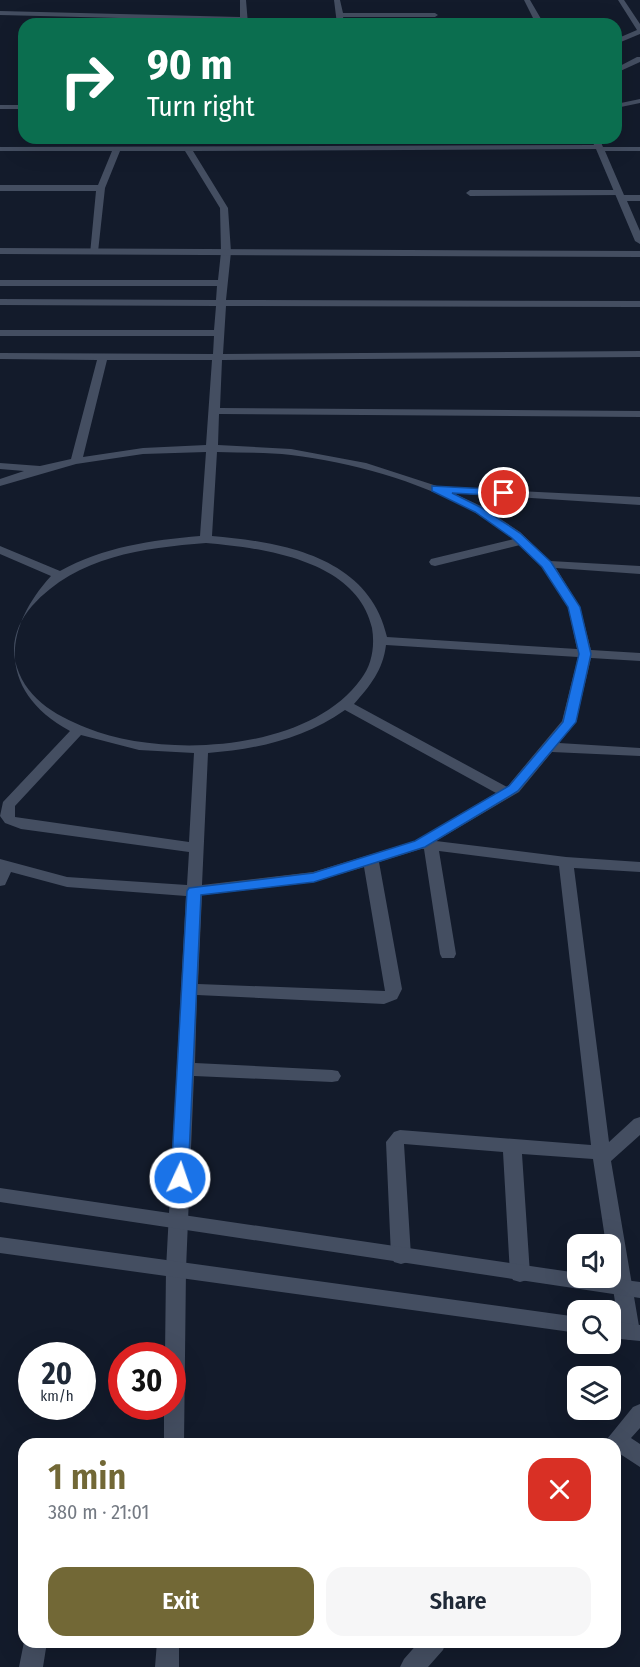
<!DOCTYPE html>
<meta charset="utf-8">
<style>
:root{--surface:#fff;--page:#f6f6f7;--text:#1f2937;--muted:#747a83;--accent:#726836}
body{margin:0;font-family:"Fira Sans Condensed",sans-serif;background:var(--page);color:var(--text);height:100vh;display:flex;flex-direction:column;font-size:22px;white-space:nowrap}
*{box-sizing:border-box;margin:0}
p{font-size:20px;color:var(--muted)}
.icon{flex:none;width:33px;height:33px;fill:none;stroke:currentColor;stroke-width:2;stroke-linecap:round;stroke-linejoin:round}
.map{position:relative;flex:1;overflow:hidden}
.drawer{position:absolute;left:18px;top:1438px;width:603px;height:210px;display:flex;flex-direction:column;background:var(--surface);border-radius:18px;box-shadow:0 6px 24px #0002}
.drawer>*{flex:none}
.guide{position:absolute;left:18px;top:18px;width:604px;height:126px;border-radius:18px;box-shadow:0 6px 24px #0002;background:#0b6e4f;color:#fff;overflow:hidden}
.tools{position:absolute;left:567px;top:1234px;display:grid;gap:12px}
.tools a{display:grid;place-items:center;width:54px;height:54px;border-radius:12px;background:var(--surface);box-shadow:0 6px 24px #0002;font-size:30px}
.speed{position:absolute;left:18px;top:1342px;display:flex;gap:12px;font-size:30px;font-weight:700;text-align:center}
.speed>*{display:grid;place-content:center;width:78px;height:78px;border-radius:50%;background:var(--surface);box-shadow:0 6px 24px #0002;line-height:1}
.speed small{font-size:15px;font-weight:400}
.speed .limit{border:9px solid #d22;background:#fff;color:#111}
.pin{position:absolute;display:grid;place-items:center;width:51px;height:51px;color:#fff;margin:-26px;border:3px solid #fff;border-radius:50%;box-shadow:0 2px 6px #0007}
.me{position:absolute;width:66px;margin:-33px;rotate:3deg;stroke-linejoin:round;filter:drop-shadow(0 0 4px #0008)}
.turn{display:flex;align-items:center;gap:21px;height:126px;padding:0 30px;font-size:27px}
.turn .icon{width:78px;height:78px;stroke-width:2.5}
.turn b{display:block;font-size:42px;line-height:51px}
.round{display:grid;place-items:center;flex:none;width:63px;height:63px;border-radius:18px;background:var(--page)}
.headline{display:flex;align-items:center;justify-content:space-between;height:102px;padding:0 30px}
h1{font-size:36px;font-weight:600;line-height:45px;color:var(--accent)}
.cta{display:flex;gap:12px;margin-top:auto;padding:12px 30px}
.cta a{flex:1;height:69px;border-radius:18px;background:var(--accent);color:#fff;font-size:24px;font-weight:600;line-height:69px;text-align:center}
.cta a+a{background:var(--page);color:var(--text)}
.map>svg:first-child{display:block}
</style>
<div class="map">
<svg width="640" height="1667" viewBox="0 0 640 1667">
<rect width="100%" height="100%" fill="#131b2b"/>
<g fill="none" stroke-linecap="round" stroke-linejoin="round">
<path fill="#444e61" fill-rule="evenodd" d="M619,190l4,3 -1,2 -152,1 -4,-3 4,-3z"/>
<path fill="#444e61" fill-rule="evenodd" d="M240,0h6l2,24h-8v-3l-240,-6v-4l240,6z
M334,0h6l3,13h92l3,2 -3,2h-92l2,7h-8z
M524,0h6l14,24h-8z
M618,0h6l16,24v10l-24,10v-5l21,-9z
M637,57h3v5l-24,11v-5z
M640,99v4l-24,5v-4z
M0,105h24v4h-24z
M591,138h8l4,9h37v4h-35l19,44h16v6h-13l13,30v13l-5,-3 -39,-92 -403,2 35,57 3,44 -5,48 414,1v6l-414,-1 -3,48 417,-3v6l-418,3 -2,48 420,3v6l-421,-3 -1,31 73,4 75,14 74,24 200,10v8l-187,-12 30,14 37,25 30,29 90,5v8l-84,-6 24,39 11,43 49,3v8l-49,-3 -15,64 -17,21 81,5v8l-88,-4 -33,40 -83,49 130,16 74,5v10l-66,-4 35,274 25,-23 6,-2v18l-29,26 29,171 -3,6 -7,2 -7,-2 -3,-6 -10,-61v-26h-4l-13,-86 -71,-5 8,120 -3,6 -7,2 -7,-2 -3,-6 -7,-122 -99,-8 7,112 -3,6 -7,2 -7,-2 -3,-6 -5,-114 8,-10 6,-2 191,15 -32,-279 -120,-15 17,103 -2,4h-12l-2,-4 -16,-105h-3l-42,13 23,127 -5,10 -13,5 -187,-9 -2,68 137,7 6,1 3,5 -3,5 -6,1 -138,-6 -8,193 -2,175h-20v-37h8v-51h-7l1,-87 20,-373 -119,-9 -56,-15 -6,13 -5,1v-27l67,18 120,8 2,-33 -168,-23 -16,-6 -5,-7 3,-14 67,-71c-70,-38 -70,-99 -19,-155l-51,-22v-8l60,25c43,-24 92,-31 140,-35l6,-84 -63,2 -67,10 -76,22v-7l24,-8 -24,-2v-6l40,3 31,-7 26,-99 -97,-1v-6l213,1 1,-18h-214v-6h214l2,-24 -216,-1v-6l216,1 1,-14h-217v-6h218l3,-28 -1,-44 -35,-57h-65l-15,37 -7,64 -8,2 6,-63h-96v-6h98l14,-34h-112v-4l594,-2zM107,360h105l-6,85 -63,3 -60,9zM217,452c25,1 50,0 74,3 77,10 162,35 223,84l-83,20 -2,3 2,3 4,1 85,-21 22,21 26,41 9,42 -190,-12c-18,-80 -104,-95 -175,-101zM206,543c57,5 151,17 166,85 3,18 0,37 -11,51 -52,73 -197,80 -274,49 -33,-13 -64,-31 -72,-68 -4,-20 4,-39 17,-54 45,-50 111,-58 174,-63zM386,645l192,12 -16,64 -55,66 -153,-83c16,-18 29,-34 32,-59zM345,710l151,83 -81,48 -102,31 -111,13 6,-132c49,-4 96,-14 137,-43zM81,735l58,15 55,3 -5,89 -174,-25v-11zM364,867l21,124 -187,-7 4,-89 112,-13z
M640,1404v24l-9,10 9,6v23l-23,-15 -2,1v-9h-12l30,-37z
M24,1642h23l-4,25h-24z
M157,1642h22v25h-24z
M419,1642h27l-3,8 -15,17h-28l4,-8z"/>
<path fill="#444e61" fill-rule="evenodd" d="M0,248l640,3v6l-640,-3z
M0,1188l578,85v5h32l30,4v16l-640,-96z
M0,1237l578,80v16l-578,-80z
M610,1321l30,4v16l-30,-3z"/>
</g>
<path fill="#1a73e8" stroke="#114b97" stroke-width="1.5" d="M432,486l75,4 2,3 -5,3 -52,-3 30,15 38,25 31,29 29,45 11,47 -15,68 -58,69 -93,56 -111,35 -113,13 -13,283 -2,5 -6,2 -6,-2 -3,-5 16,-287 2,-3 124,-15 102,-32 94,-55 54,-64 16,-68 -11,-47 -26,-40 -30,-29 -37,-26 -43,-21z"/>
</svg>
<div class="tools">
<a><svg class="icon" aria-label="sound" viewBox="0 0 24 24"><path d="M4 9h4l5-4v14l-5-4H4zM17 9q2 3 0 6"/></svg></a>
<a><svg class="icon" aria-label="search" viewBox="0 0 24 24"><circle cx="10" cy="10" r="6"/><path d="M15 15l6 6"/></svg></a>
<a><svg class="icon" aria-label="layers" viewBox="0 0 24 24"><path d="M12 4l9 5-9 5-9-5zM3 14l9 5 9-5"/></svg></a>
</div>
<div class="speed"><div>20<small>km/h</small></div><div class="limit">30</div></div>
<div class="pin" style="left:504px;top:493px;background:#d93025"><svg class="icon" aria-label="arrive" viewBox="0 0 24 24"><path d="M6 21V4h12l-3 4 3 4H6"/></svg></div>
<svg class="me" style="left:180px;top:1178px" viewBox="-20 -20 40 40"><circle r="17" fill="#1a73e8" stroke="#fff" stroke-width="3"/><path d="M0-11L8 9 0 5-8 9z" fill="#fff"/></svg>
<div class="guide">
<div class="turn"><svg class="icon" aria-label="right" viewBox="0 0 24 24"><path d="M7 20v-9h11M14 6l5 5-5 5"/></svg><div><b>90 m</b>Turn right</div></div>
</div>
<section class="drawer">
<div class="headline"><div><h1>1 min</h1><p>380 m · 21:01</p></div><a class="round" style="background:#d93025;color:#fff"><svg class="icon" aria-label="close" viewBox="0 0 24 24"><path d="M6 6l12 12M18 6L6 18"/></svg></a></div>
<div class="cta"><a>Exit</a><a>Share</a></div>
</section>
</div>
